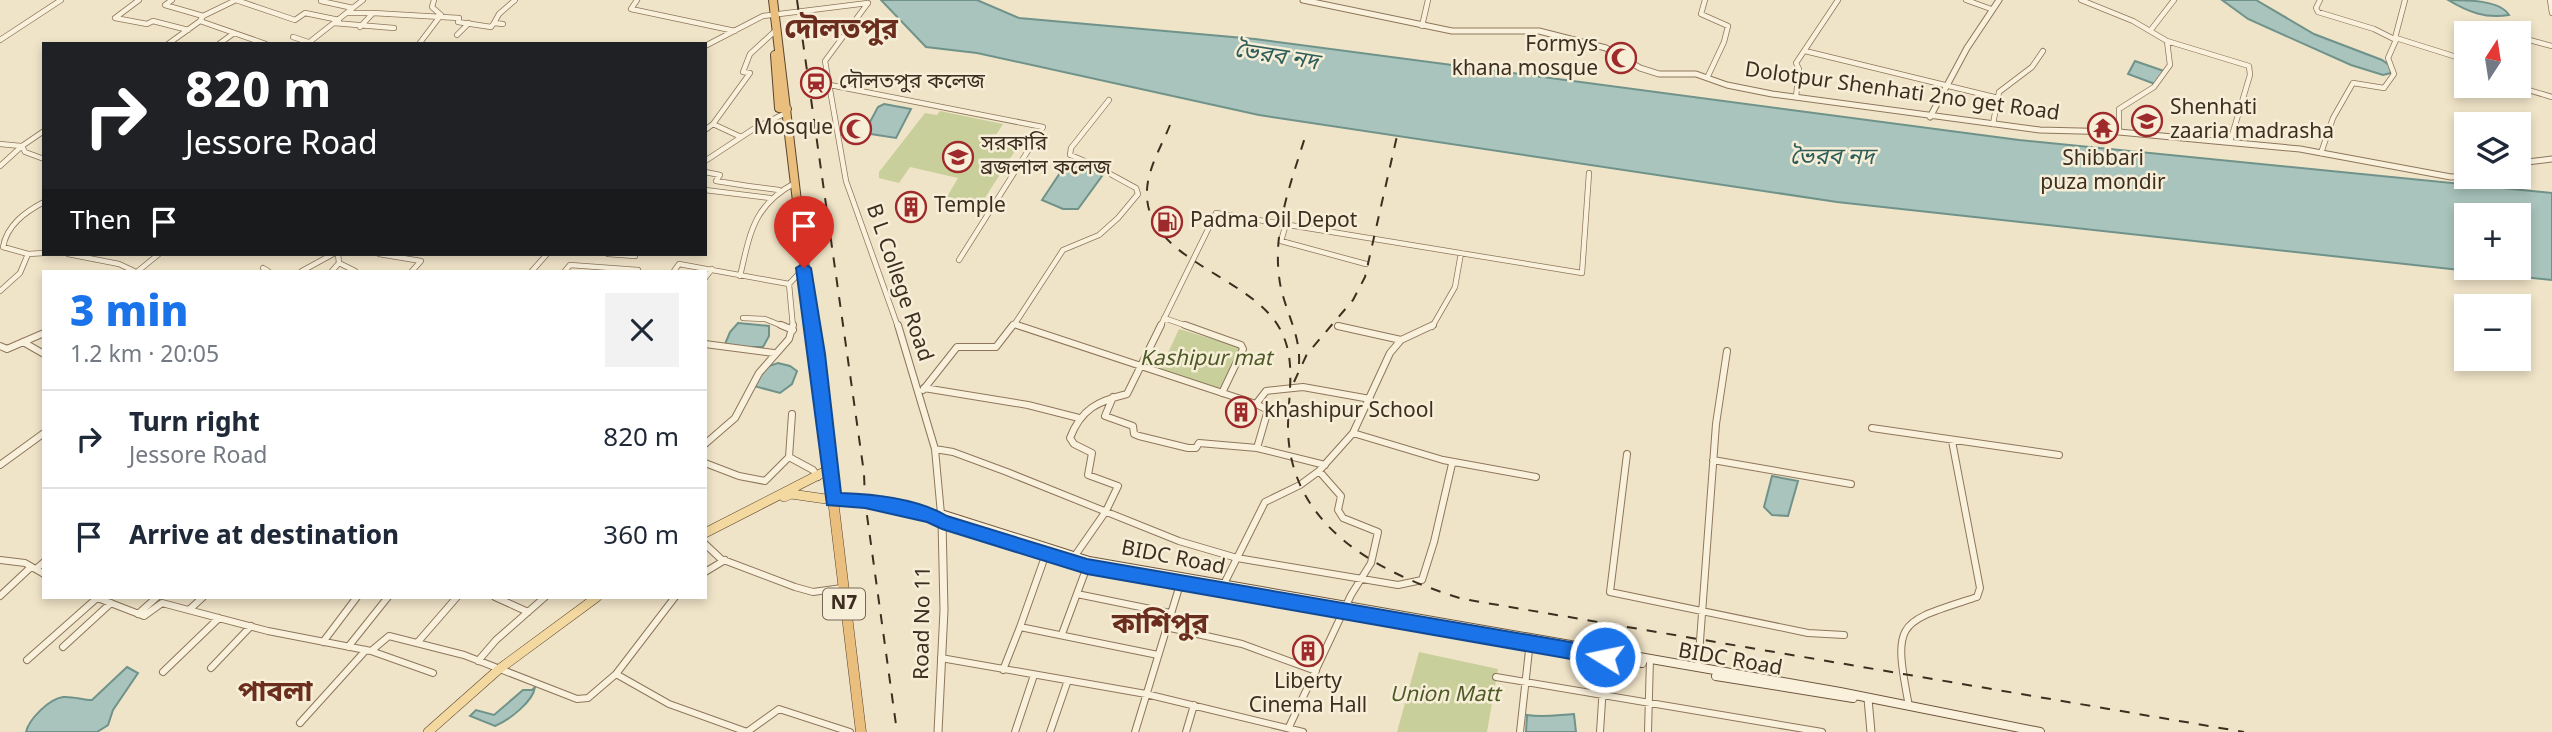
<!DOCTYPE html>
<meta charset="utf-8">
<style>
:root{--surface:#fff;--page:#f2f2f3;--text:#1f2937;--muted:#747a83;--line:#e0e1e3;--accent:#1a73e8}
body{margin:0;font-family:Georgia,"Noto Sans Bengali",serif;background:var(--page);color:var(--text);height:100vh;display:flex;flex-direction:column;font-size:26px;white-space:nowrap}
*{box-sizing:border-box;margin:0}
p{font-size:23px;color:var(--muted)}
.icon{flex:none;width:38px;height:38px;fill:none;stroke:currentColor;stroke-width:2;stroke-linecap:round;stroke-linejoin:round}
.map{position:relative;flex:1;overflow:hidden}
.side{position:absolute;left:42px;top:270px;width:665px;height:329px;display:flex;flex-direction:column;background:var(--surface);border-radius:0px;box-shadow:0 4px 10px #0003}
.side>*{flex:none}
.banner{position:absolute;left:42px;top:42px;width:665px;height:214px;border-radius:0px;box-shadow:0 4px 10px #0003;background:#202124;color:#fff;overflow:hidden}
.needle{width:46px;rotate:12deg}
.tools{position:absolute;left:2454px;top:21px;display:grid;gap:14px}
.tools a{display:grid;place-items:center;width:77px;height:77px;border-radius:0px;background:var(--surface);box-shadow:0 4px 10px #0003;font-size:35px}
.pin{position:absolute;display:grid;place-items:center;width:60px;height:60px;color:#fff;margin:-72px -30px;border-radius:50% 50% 50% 0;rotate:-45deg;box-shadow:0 0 7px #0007}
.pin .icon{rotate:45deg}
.me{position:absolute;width:77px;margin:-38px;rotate:280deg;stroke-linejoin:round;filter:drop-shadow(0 0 5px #0008)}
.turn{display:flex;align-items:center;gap:24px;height:147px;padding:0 28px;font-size:32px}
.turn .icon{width:91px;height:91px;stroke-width:2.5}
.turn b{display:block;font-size:49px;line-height:60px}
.then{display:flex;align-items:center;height:66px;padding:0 28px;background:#0003;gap:14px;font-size:26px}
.round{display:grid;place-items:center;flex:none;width:74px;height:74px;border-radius:0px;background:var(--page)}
.head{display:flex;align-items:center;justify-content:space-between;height:119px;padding:0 28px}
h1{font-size:42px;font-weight:800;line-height:52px;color:var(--accent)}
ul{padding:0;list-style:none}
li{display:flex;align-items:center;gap:21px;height:98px;padding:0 28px;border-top:2px solid var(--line)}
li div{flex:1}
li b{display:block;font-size:26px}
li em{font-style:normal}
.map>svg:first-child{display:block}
</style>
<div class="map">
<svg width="2552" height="732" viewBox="0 0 2552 732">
<rect width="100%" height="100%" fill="#f0e4c8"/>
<path fill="#c9cf9b" d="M940,111l63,13 -7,11 26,5 -41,64 -34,-7 11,-19 -48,-11 -11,16 -20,-5v-6l46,-59 12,2z
M1179,329l60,18 1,5 -19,37 -61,-19z
M1419,652l79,17 -11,63h-90z"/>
<path fill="#a9c4bc" stroke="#6f938a" stroke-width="2" fill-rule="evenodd" d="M881,0h96l42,18 236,21 764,101 533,53v87l-715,-78 -578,-87 -282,-62 -51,-6zM2466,215h52v53h-52z
M2222,0h34l58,34 68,26 7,5 2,8 -8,2 -32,-10 -103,-46z
M2448,0c19,0 52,0 61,15 -23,4 -41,-3 -61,-15z
M2135,61l29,10 -9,13 -27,-10z
M884,104l27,5 -15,29 -32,-5 14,-26z
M1066,164l30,8 6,4 -24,33h-15l-21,-9z
M738,323l31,3v10l-6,11h-33l-5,-3 5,-12z
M778,363l12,3 7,5 -5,13 -12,9 -26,-7 12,-19z
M1772,476l26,5 -10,35 -16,-1 -8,-8z
M127,667l11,6 -25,37 -5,15 -11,7h-71c3,-13 23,-33 37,-35 9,-1 20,3 29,3z
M535,687c-2,15 -26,33 -40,39l-25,-10 6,-6 18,5 29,-25h9z
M1574,714l2,18h-50l1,-17c17,3 30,0 47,-1z"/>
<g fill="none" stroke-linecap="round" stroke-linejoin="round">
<g stroke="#8d765c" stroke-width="6">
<path id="minor-far1" d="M139,0l-24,18 32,6 6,-3 35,9
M172,0l-7,5 38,11 -3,5 66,23
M637,0l-6,9 104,22
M1705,0l-4,14 27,12 -4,16 -16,34
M1966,0l25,9
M2081,0l52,21 34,20 82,25 1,9 -20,67
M2320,0l-4,8 2,4 56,17 22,11 -8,18 6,16 -10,14 -31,-5 -20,35 -12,35
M2550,0l2,13
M321,1l32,7
M868,3l-43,58 21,120 52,146
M348,13h25
M203,16l33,-16 59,20 10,-7 34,7
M334,23l60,5
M503,24l-9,-1 5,-9 16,-14
M1422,26l6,-26
M360,27l13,-14 86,5 -1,4 33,5 3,-4
M2150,31l24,-31
M2495,33h8
M457,35l12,-12
M293,37l15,5
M2518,37l34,9
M2395,38l10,-38
M2396,38l70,22
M0,40l61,-40
M168,44l32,-23
M219,44l15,-11
M307,44l56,-44
M419,44l22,-29 -9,-8 2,-7
M705,46l58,-30 105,-13
M1805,51l193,47
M830,85l213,42 -84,133
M2515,86l37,11
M1796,97l3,-28 -3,-6 42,-63
M713,124l37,-51 -7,-1 7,-18 24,-22
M1993,124l6,-32 33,-25 11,-16
M705,130l8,-6 28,13
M44,131l-22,15 3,6 19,7
M2119,132v-23l35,-22 16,-22 -3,-24
M0,144l21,2
M705,161l50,-33 31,-15
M0,166l22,-20
M705,172l15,3 -4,6 32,5
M748,186l31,4
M705,190l65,8
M1286,224l-5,17 85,23
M28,254l16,-1
M68,254l51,10 15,7
M379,254l42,7 -9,10
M608,254l27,2
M339,263l16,8
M263,268l5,3
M138,271l21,-17
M302,271l31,-17
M332,271l7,-8 -1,-9
M532,271l15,-17
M565,271l5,-6 68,5
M674,271l5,-7 110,20
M740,276c10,-42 13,-71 55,-93
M705,278l7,-9
M0,291l20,-18 8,-19 -25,-7c4,-22 22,-35 41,-45
M743,318l22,1 20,8
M1164,318l26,9
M1338,326l4,1
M793,327l-4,-43 15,-16
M1012,327l4,-5
M1022,327l-6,-2v-3l47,-72 36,-15 19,-17 20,-24 -2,-6c-23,-12 -41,-24 -66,-33l1,-7 38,-48
M1160,327l56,-114 366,60 7,-100
M1432,327l23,-40 6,-34"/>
</g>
<g stroke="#8d765c" stroke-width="8">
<path id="minor" d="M781,325l12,5
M898,325l37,124 6,65
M1017,325l239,79 10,-13 37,-4 67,12
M1185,325l56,20 2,4 -21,44
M1338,326l63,14
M23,342l21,12
M705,344l69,9
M0,346l7,3 37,-16
M924,388l104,17 51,13
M923,390l34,-43h39l17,-22
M1113,397l-8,19 28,10 1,8 5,2 49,12h8l3,-5 58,5 68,17
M1256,404l12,6 -11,38
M792,414l-3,43 24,13 5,7
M1872,428l187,27
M1353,433l90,27 93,17
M705,444l30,-26 24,-45 30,-34 4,-14
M935,449l18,3 54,20 172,69 58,17 161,27 24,-5 12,-38 18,-78
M1627,454l-17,138 198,41 36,2
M1713,460l138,24
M705,463l34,13 26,5 24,-24
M0,465l44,-32
M705,544l16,15 74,28 18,5 29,-4
M1074,557l32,-46 12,-25 -30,-11 4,-22 -18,-9 -4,-6c11,-29 28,-37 57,-44l34,-69
M0,560l25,3 19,11
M36,569l8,-7
M705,572l20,-12
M1223,586l42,-84 35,-17 19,-14 34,-38 37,-80 11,-13 32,-15
M1077,594l93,19
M0,596l31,-29
M95,597l49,19 18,-13 106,28 103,20 18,-15 75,19 113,44 11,-1 28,-24 53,30 78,28 32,-23 71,23
M495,597l33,15
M189,610l14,-13
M138,614l19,-17
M1020,627l27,-76
M1166,627l76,17 74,27
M1062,634l26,-70
M323,642l34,-45
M417,643l40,-46
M63,647l48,-44
M348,647l40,-50
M371,651l62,22
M941,658l205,36 157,38
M27,660l70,-62
M478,661l18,-21 49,-43
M211,668l40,-42
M1698,668l18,-244 11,-73
M1003,670l17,-43 138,28
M163,672l56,-54
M616,674l59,-77
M1496,677l326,55
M1909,706c-17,-87 -11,-83 68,-109l3,-9 -28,-147
M300,723l66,-73
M1289,727l62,-132 20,-32 7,-31 -35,-14 -5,-8 3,-14 -22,-25
M1015,732l19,-57
M1050,732l18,-52
M1135,732l46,-151
M1186,732l8,-27
M1520,732l10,-91
M1600,732l5,-77
M1648,732l2,-73"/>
</g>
<g stroke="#8d765c" stroke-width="7">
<path id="tertiary-far1" d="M1303,0l149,31h87l67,17 34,20 19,6h37l31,11 45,9 268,36 79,2 181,17 151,28 15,-1
M1930,117l37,-69 32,-48
M2518,163l34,-4"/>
</g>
<g stroke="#8d765c" stroke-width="9">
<path id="tertiary" d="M1868,699l3,33
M938,732l6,-122 -2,-89"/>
</g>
<g stroke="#6f573f" stroke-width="10">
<path id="secondary" d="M833,500l71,7 38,15 145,44 131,24
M931,516l10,-2 148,47 751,131 200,40
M1258,597l384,66
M1716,676l137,22"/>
</g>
<g stroke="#5b4430" stroke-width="10">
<path id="primary" d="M784,497l7,-3 42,6
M705,533l125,-64
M428,732l70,-62 99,-73"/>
</g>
<g stroke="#5b4430" stroke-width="10">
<path id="trunk-far1" d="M773,0l39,327
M775,55l4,53 8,1"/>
</g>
<g stroke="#5b4430" stroke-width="11">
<path id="trunk" d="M812,325l49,407"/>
</g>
<use href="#minor-far1" stroke="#faf1dc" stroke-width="4.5"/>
<use href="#minor" stroke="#faf1dc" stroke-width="6"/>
<use href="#tertiary-far1" stroke="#faf1dc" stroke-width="5"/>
<use href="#tertiary" stroke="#faf1dc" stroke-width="7"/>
<use href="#secondary" stroke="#faf1dc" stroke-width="8"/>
<use href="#primary" stroke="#f3d9a0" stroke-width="9"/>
<use href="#trunk-far1" stroke="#eabe7c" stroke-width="8"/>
<use href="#trunk" stroke="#eabe7c" stroke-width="10"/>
<path stroke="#3d2e20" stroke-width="2" stroke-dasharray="10 10" stroke-linecap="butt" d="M797,0l67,473 1,28 32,231
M1170,125c-8,20 -22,43 -23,65 -4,70 104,85 133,139 17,31 8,65 8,99 1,99 92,146 175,171l781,133
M1299,364c2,-32 -17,-57 -20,-88 -6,-49 13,-96 27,-142
M1294,382l13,-28 46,-54 12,-23 32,-141"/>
</g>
<path fill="#1a73e8" stroke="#114b97" stroke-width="2" d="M804,263l7,5 14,86 16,139c33,1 77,6 106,23l140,43 518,89 6,3 3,6 -3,6 -6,2 -518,-91 -145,-45 -15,-7 -62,-14 -38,-3 -31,-237z"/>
<defs>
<g id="mosque-ring" transform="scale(1.575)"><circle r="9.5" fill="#f7eed8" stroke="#9e2a2b" stroke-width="1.5"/><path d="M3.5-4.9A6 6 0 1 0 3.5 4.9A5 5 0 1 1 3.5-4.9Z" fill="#9e2a2b"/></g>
<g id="station-ring" transform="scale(1.575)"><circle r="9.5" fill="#f7eed8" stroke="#9e2a2b" stroke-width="1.5"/><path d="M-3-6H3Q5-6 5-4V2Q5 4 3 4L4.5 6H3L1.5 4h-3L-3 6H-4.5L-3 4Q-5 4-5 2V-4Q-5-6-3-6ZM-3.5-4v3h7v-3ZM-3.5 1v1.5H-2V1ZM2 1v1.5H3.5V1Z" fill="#9e2a2b"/></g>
<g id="university-ring" transform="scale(1.575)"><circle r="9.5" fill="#f7eed8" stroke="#9e2a2b" stroke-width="1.5"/><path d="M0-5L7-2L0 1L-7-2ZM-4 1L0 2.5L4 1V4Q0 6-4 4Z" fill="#9e2a2b"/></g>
<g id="temple-ring" transform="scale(1.575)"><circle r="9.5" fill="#f7eed8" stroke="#9e2a2b" stroke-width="1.5"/><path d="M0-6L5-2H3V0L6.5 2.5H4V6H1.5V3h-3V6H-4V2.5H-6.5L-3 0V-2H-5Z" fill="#9e2a2b"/></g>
<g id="building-ring" transform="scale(1.575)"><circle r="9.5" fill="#f7eed8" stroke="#9e2a2b" stroke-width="1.5"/><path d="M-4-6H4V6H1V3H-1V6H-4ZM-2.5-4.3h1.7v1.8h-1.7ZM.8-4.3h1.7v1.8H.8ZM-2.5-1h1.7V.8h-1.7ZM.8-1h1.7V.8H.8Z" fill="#9e2a2b"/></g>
<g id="fuel-ring" transform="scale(1.575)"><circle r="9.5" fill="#f7eed8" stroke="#9e2a2b" stroke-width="1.5"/><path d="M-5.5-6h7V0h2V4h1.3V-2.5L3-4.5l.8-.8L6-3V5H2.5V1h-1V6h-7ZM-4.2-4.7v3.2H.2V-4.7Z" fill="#9e2a2b"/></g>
</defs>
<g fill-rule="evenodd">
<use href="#mosque-ring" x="1621" y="58"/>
<use href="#station-ring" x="816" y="83"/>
<use href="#university-ring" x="2147" y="121"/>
<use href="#temple-ring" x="2103" y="128"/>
<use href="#mosque-ring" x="856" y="129"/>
<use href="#university-ring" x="958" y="157"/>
<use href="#building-ring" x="911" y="207"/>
<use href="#fuel-ring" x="1167" y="222"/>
<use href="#building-ring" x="1241" y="412"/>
<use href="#building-ring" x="1308" y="651"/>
</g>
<g text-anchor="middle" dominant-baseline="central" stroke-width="5" stroke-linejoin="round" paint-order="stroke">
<rect fill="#f7eed8" stroke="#756857" stroke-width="2" x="823" y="588.5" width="42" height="31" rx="5"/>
<g font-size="19" font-weight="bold" fill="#3d2e20">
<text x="844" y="604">N7</text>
</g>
<g font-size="21" fill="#3d2e20" stroke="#f7eed8" text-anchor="start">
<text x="1598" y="46" text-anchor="end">Formys<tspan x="1598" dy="24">khana mosque</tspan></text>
<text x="839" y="83">দৌলতপুর কলেজ</text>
<text x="2170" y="109">Shenhati<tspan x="2170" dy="24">zaaria madrasha</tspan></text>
<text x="833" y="129" text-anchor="end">Mosque</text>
<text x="981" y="145">সরকারি<tspan x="981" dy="24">ব্রজলাল কলেজ</tspan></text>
<text x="2103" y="160" text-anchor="middle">Shibbari<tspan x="2103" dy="24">puza mondir</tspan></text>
<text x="934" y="207">Temple</text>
<text x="1190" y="222">Padma Oil Depot</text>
<text x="1264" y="412">khashipur School</text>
<text x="1308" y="683" text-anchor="middle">Liberty<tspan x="1308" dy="24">Cinema Hall</tspan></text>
</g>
<g font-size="21" fill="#3d2e20" stroke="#f7eed8">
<text transform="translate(1902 93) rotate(8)">Dolotpur Shenhati 2no get Road</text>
<text transform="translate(898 283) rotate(71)">B L College Road</text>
<text transform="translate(1173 559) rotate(11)">BIDC Road</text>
<text transform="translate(924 623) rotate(-89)">Road No 11</text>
<text transform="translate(1730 661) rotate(10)">BIDC Road</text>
</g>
<g font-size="21" font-style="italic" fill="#4d5a26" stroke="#f7eed8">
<text x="1206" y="360">Kashipur mat</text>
<text x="1445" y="696">Union Matt</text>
</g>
<g font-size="23" font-style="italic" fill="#2f5d5a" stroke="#f7eed8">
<text transform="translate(1276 57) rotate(9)">ভৈরব নদ</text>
<text x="1832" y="158">ভৈরব নদ</text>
</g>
<g font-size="28" font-weight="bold" fill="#6b2e1e" stroke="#f7eed8">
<text x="841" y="30">দৌলতপুর</text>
<text x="1160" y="625">কাশিপুর</text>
<text x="275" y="693">পাবলা</text>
</g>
</g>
</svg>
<div class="tools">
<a><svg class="needle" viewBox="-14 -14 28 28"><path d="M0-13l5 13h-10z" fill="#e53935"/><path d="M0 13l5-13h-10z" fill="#747a83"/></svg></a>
<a><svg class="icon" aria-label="layers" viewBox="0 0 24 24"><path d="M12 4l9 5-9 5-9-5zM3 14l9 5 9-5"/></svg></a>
<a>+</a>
<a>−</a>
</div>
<div class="pin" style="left:804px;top:268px;background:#d93025"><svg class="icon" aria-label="arrive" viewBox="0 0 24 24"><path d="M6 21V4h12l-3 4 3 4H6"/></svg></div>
<svg class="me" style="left:1605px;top:657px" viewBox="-20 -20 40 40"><circle r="17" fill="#1a73e8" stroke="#fff" stroke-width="3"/><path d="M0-11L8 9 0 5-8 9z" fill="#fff"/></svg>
<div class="banner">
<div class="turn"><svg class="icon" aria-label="right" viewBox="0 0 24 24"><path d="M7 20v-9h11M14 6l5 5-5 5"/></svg><div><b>820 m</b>Jessore Road</div></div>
<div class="then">Then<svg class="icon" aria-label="arrive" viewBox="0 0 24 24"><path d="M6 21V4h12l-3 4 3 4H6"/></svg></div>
</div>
<section class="side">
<div class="head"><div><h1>3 min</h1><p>1.2 km · 20:05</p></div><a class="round"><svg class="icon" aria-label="close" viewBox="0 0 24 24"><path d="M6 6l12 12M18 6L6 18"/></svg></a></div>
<ul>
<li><svg class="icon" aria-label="right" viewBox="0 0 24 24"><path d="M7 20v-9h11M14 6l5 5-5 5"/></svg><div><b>Turn right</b><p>Jessore Road</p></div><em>820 m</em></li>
<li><svg class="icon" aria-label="arrive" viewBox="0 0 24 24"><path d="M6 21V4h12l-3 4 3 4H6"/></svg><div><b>Arrive at destination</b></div><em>360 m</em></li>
</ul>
</section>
</div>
